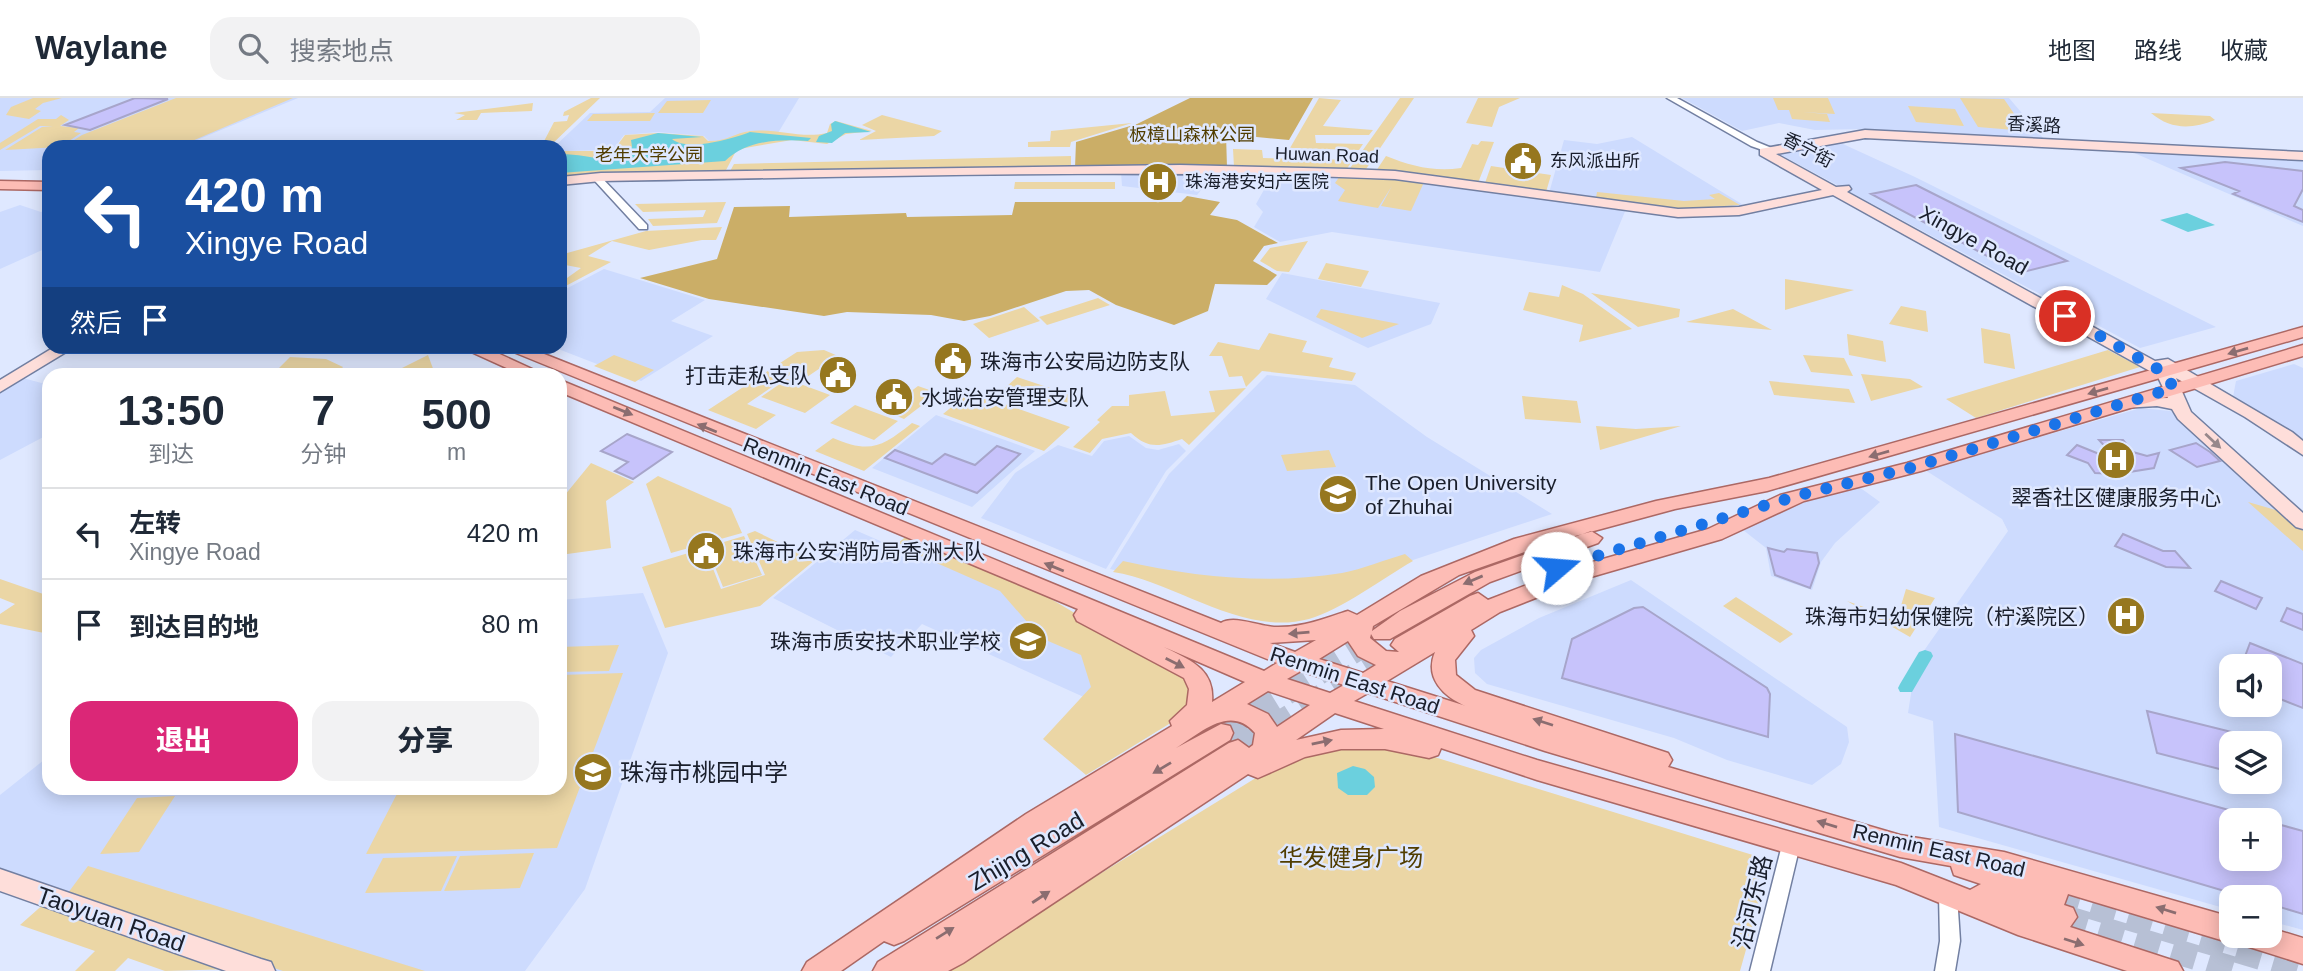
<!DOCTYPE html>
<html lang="zh">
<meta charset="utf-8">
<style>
:root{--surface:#fff;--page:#f2f2f3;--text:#1f2937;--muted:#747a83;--line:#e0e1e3;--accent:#db2777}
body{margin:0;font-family:Helvetica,"Noto Sans SC",sans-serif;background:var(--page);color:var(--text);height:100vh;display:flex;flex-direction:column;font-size:26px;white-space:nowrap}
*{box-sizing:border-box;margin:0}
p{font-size:23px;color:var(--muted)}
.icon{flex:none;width:38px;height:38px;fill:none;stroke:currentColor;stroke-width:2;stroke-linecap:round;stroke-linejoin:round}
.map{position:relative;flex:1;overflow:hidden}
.side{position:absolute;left:42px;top:270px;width:525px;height:427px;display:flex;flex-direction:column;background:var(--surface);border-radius:21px;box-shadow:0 4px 18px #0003}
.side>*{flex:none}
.guide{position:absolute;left:42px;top:42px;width:525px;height:214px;border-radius:21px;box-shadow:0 4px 18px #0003;background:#1a4fa0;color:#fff;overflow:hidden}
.buttons{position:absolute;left:2219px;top:556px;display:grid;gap:14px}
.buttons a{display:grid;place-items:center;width:63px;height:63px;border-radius:14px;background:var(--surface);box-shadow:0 4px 18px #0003;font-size:35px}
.pin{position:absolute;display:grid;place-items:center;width:60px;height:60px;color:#fff;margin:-30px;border:4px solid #fff;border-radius:50%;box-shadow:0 2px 7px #0007}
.me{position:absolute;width:77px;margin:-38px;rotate:72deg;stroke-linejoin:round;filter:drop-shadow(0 0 5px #0008)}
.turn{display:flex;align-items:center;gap:24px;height:147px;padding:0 28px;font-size:32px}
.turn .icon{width:91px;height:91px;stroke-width:2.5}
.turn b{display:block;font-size:49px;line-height:60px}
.then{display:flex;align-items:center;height:66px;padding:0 28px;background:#0003;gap:14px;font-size:26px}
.eta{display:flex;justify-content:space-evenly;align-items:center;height:119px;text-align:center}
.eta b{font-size:42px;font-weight:800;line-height:49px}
.cta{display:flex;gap:14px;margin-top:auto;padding:14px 28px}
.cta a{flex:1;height:80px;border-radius:21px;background:var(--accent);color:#fff;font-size:28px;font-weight:800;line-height:80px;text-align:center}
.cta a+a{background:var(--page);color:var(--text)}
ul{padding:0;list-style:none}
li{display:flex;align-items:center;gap:21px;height:91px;padding:0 28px;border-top:2px solid var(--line)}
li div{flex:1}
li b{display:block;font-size:26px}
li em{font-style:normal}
header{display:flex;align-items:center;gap:42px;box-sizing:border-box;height:98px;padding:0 35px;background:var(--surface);border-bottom:2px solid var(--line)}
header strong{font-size:33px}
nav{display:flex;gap:38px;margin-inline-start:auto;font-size:24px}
.search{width:490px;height:63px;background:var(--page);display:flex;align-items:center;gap:18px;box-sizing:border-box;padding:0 24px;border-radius:21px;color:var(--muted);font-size:26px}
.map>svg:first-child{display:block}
</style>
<header>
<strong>Waylane</strong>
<div class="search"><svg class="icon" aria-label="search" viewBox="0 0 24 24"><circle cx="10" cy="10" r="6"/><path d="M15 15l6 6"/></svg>搜索地点</div>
<nav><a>地图</a><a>路线</a><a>收藏</a></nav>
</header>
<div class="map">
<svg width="2303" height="873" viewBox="0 0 2303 873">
<rect width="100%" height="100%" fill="#dfe8ff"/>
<path fill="#cddbfe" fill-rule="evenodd" d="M0,0h298l-118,49h-131v23l-49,1z
M665,0h134l-21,35 -29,-2 -28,11 -12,-1 -5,-5 -46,-4 -34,3 -11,15 -53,1v-4h-6l36,-34 60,-1z
M1682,0h327l35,41 -180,-10 -49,1 -36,-7 -37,8z
M1632,39l113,69 -68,4 -128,-17 15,-53 33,4z
M1832,41l83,38 301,150 -76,21 -366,-197z
M2123,49l180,9v70l-171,-74z
M1121,74l67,1 -6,7 24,4 -9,11 -75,-9z
M1274,74l121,5 231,32 -26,63 -268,-40 -52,10 -26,-15 9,-15 -7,-8z
M20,107l21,7 8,-3v38l-49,22v-57z
M604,171l101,31 -34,21 42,15 -72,45 -88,-34 7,-1v-54z
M1282,175l158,30 -9,21 -63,24 -102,-49z
M2294,266l9,4v75l-70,-46 3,-16z
M1267,277l88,10 72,52 125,77 -139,46 -102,55 -201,-46 59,-95z
M19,279l30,8v49l-49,26v-72z
M2141,310l29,3 41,32 92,90v397l-33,-9v-23h-39v12l-292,-83 -6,-106 -25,-8 8,-51 92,-131 -6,-12 -77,-49zM2231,569h39v38h-39zM2231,646h39v38h-39zM2231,723h39v38h-39z
M936,317l99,36 -63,56 -100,-39z
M1129,338l17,12 12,2 21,-6 7,7 -20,20 -60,98 -125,-51 34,-45 43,-28 34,11 12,-15z
M1855,386l25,18 -45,41 -14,19 -9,28 -41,-14 -5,-28 -28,-22 64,-30z
M855,432l46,20 36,6 218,108 -9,61 -224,-101 -31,33 -118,-59z
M1631,482l216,147 2,15 -8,22 -29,21 -85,-25 -53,-22 -187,-54 -12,-11 -1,-15 7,-8 58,-32z
M643,495l25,60 -83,236 -60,82h-259l-266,-93v-83l49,-39v32h511v-188z"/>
<path fill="#ebd6a5" d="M33,0h29l-19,5 -8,6 6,2 -12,8 -23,-4 5,-8z
M176,0h117l-115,49h-115l19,-12z
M591,0h9l-51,49h-8l13,-25 13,-1 2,-6 -6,1 1,-4z
M1319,0l22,2 -18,26 50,4 -4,5h-54l1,8 47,1 -4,6 -69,-2z
M1400,0h14l-50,74 -16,-1z
M1478,0h42l-21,9 -7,20 -26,-4z
M1773,0h55l7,16 -33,-2 25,2 3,8 -38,-3 -3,-9h-11z
M1960,0l44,1 22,32 -48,-4z
M711,2l-8,13h-45l9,-12z
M533,5l-1,8 -51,2 -4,7h-21l9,-5 -11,-2z
M1908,8l47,3 9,17 -48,-4z
M655,15l-5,8h-63l6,-7z
M2151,15l59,3 5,4c-23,9 -44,10 -64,-7z
M61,17l8,5 -9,6 19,2 -5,4 7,1 -21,14 -55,3 37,-23 11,-1h-13l-40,24v-7l38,-24h18z
M882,17l60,16 -8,5 -75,4 17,-9 -14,-6z
M836,23l36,10 -26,3 -19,10 -35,-4 -47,8 -9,3 -12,23 -164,7v-30h53l12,-16 33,-2 45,3 5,5c17,1 27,-8 42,-10 26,-3 51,8 77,2l3,-9z
M1132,25l-61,19 -1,5h-42v-5l22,-1 1,-10z
M1481,43l13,1 -16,41 -102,-12 10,-15c25,10 48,16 75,12l11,-24 6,1z
M1233,51l29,1 1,8 90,2 -7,10 -112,-3z
M1071,58v11l-342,6 5,-9z
M1491,68l60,9 -5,17 -61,-9z
M1342,75l83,7 -14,31 -30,-5 11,-20 -14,22 -40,-7 7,-11 -10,-7z
M1015,84h100v7h-101z
M1597,94l87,9 31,-2 -6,-4 10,-2 21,12 -62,4 -82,-11z
M726,104l-9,21 -64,3 -5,-7 55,-2 3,-7 -63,2 -8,-8z
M722,129l-6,13h-14l-53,10 -37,-9 -24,15 23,6 -51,27v-6l21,-15 -21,-4v-9l86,-24z
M1308,143l-19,31 -12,-1 -17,-10 10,-13z
M1326,165l43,8 -8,16 -43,-8z
M1785,181l69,11 -69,20z
M1562,187l21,9 49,35 -53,13 4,-17 -60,-15 6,-18 30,5z
M1591,195l89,16 -1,8 -41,10z
M1098,200l12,7 -63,20 -8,-8z
M1901,208l25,5 2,21 -39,-8z
M1024,209l16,14 -51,17 -16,-14z
M1321,211l78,15 -37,14 -46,-21z
M1733,211l39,21 -86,-8z
M1981,230l29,6 5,35 -31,-6z
M1269,235l38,8 -5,11 31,6 -4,9 27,6 -4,8 -90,-10 -16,16 -4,-11 -13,1 -7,-21h-13l9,-14 41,8z
M1847,236l36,7 3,21 -37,-7z
M824,252l14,6 -31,21 -13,-5 -47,32 29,11 -20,14 -48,-19 89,-58z
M2108,252l32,17 -164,51 -30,-19z
M428,257l7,19h-45z
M614,257l40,15 -19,12 -41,-16z
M1803,257l41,3 9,18 -42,-4z
M290,259l36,2 17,8 -6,7 -61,-3z
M1861,276l49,5 13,8 -52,14z
M1017,279l60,20 -13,11 -59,-20z
M787,281l43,16 -25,18 -44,-16z
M1769,283l80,8 6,14 -81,-8z
M918,288l20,7 -34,26 -19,-8z
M1246,290l-57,57 -7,-6c-21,7 -33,11 -51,-6l-29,6 -12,14 -17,-6 27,-25 -3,-2 15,-14h17v-11l36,-4 6,25 44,-4 -6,-21z
M970,294l100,35 -26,24 -101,-37z
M1522,298l55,5 4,22 -56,-4z
M855,307l43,16 -24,19 -44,-17z
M912,325l8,3 -56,45 -49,-20 18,-13c37,16 49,9 79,-15z
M1596,328l40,3 45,-3 -81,24z
M1329,352l7,17 -49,4 -6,-16z
M591,365l43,19 -28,19 5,47 -51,7v-54z
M658,378l73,32 11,25 -71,20 -25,-69z
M2248,404l38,11 17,18v20z
M755,433l60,29 -55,46 -95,22 -23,-61 63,-19 16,41 44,-14 -18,-41z
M910,435l116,51 82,49 81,40 6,35 -109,67 -43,-36 48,-52 -10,-32 -40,-17 -41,-47 -104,-46z
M744,438l18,39 -39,12 -16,-40z
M1405,456l8,7c-30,17 -72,49 -104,58 -67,18 -132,-37 -196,-47l10,-11c70,16 148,24 219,12 21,-4 42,-13 63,-19z
M0,481l49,17v38l-49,-10v-10l15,-10 -15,-6z
M1906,491l29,9 -25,39 -63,-36 50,18z
M1736,499l57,37 -13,9 -57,-37z
M619,547l-10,26 -49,1v-25z
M623,575l-66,175 -191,6 34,-66h160v-113z
M1338,646l80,8 338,104 5,40 -21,75h-798l343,-211z
M175,698l-36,56 -39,2 37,-56z
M534,755l-14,35 -76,3 16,-35z
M457,758l-16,35 -76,2 18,-35z
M88,768l337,105h-142l-218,-74z
M46,804l187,67 -68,2 -37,-13 -13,13h-40l20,-20 -75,-26z"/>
<path fill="#cbae67" d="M1190,0h123l-24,42 -63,-6 1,34h-152l1,-26 61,-18z
M1187,98l33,6 -10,13 27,5 41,23 -14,3 -11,15 24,14 -10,10 -52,-1 -7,27 -34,14 -58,-20 -27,-15 -23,1 -76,25 -26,5 -33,-6 -84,-3 -23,4 -115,-17 -69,-21 77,-19 17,-52 56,-1 -1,11 117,-4 1,4 105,-2 3,-13h166z"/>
<path fill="#6bd0de" d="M835,23l36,11 -26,1 -13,10 -16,-1 3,-6 13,-5 -1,-7z
M750,34l61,6 -3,3c-29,-2 -61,-1 -83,20l-165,12v-19c34,0 42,13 72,-7l-1,-7 27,-7 44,4 -30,2c15,13 60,0 78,-7z
M2187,115l28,12 -27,7 -28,-12z
M1353,668l12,3 9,8 1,10 -8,8h-19l-10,-7 -1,-15z"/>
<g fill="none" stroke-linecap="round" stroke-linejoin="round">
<path fill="#6bd0de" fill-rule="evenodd" d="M1925,552l6,2 2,4 -21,36h-12l-2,-4 2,-4 19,-32z"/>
</g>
<path fill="#c7c3fb" stroke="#a7a5ca" stroke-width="2" d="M135,0l33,1 -78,31 -25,-5z
M2225,64l78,9v18l-9,17 9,4v12l-70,-28 6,-3 -58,-23z
M1916,87l151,76 -48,12 -148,-79z
M627,336l45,18 -39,27 -18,-8 13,-9 -27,-11z
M2099,342h24l10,12 14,4 12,-3 -5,15 -37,6 -22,-1 -7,-10 -21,-8 10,-10 42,17z
M2196,345l14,9 10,9 -23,6 -27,-17z
M997,348l23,8 -43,39 -92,-35 10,-8 37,14 13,-10 30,11z
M2123,436l40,17h12l15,17 -24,-1 -51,-21z
M1768,450l16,4 3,-3 30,4 2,10 -9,25 -35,-13z
M2221,483l41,17 -6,11 -41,-18z
M1643,509l124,81 3,6 -2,43 -206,-59 10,-39 62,-31z
M2287,510l16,6v16l-22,-9z
M2250,545l53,21v44l-33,-13v-28h-29z
M2147,613l117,29v4h-33v28l-74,-19z
M1955,636l299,83 -1,4h-22v38h39v-37l33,9v83l-33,-10v-6h-22l-290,-86z"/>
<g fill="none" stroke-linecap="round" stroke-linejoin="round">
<path stroke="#b7c0d5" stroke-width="25" stroke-dasharray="25 13" stroke-linecap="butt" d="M1221,635l161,-100
M1238,652l162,-103
M2055,798l248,74
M2063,819l177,54"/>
<g stroke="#727fa1" stroke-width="3">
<path id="street" d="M1667,0h10l80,44 22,9 -5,3 -23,-8z
M594,78h6l47,49v4h-8l-45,-49z
M1791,740l6,2 3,5 -30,126h-20l32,-126 3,-5z
M1948,789l7,2 2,6 3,46 -5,30h-20l5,-30 -1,-46 2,-6z"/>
</g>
<g stroke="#727fa1" stroke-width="3">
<path id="secondary" d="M1865,32l438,22v8l-438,-22 -89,16 60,33 13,-1 2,3 -4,3 308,169 13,-2 124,73 11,9v14l-58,-38 -69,-39 15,34 112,101v16l-7,-2 -118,-108 -6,-10 -15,-3 -34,2 -2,-4 2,-4 6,-1 39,-1 -11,-23 -324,-180 -94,20 -61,2 -283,-38c-264,-11 -529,-2 -794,2l-41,4v-8l41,-4 579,-8 168,4 47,2 283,38 61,-2 83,-17 -62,-35v-6z
M56,248h20l-76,46v-12z
M0,771l261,90 10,3 4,9h-49l-226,-80z"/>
</g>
<g stroke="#ac6864" stroke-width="3">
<path id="primary" d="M0,83l49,1v8l-49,-1z
M2303,229v10l-536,154 -92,18 -122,33 -94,33 -86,51 -1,5 28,-20 75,-39 116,-41 11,7 -4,5 -108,39 -100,57h-16l-3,-5 -1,4 16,13 13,1 -8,-7 4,-6 75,-43 8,-3 10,7 80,-31 140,-40 72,-34 127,-32 396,-118v11l-382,115 -117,30 -82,38 -138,40 -84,33 -29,18 3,6 -19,24 1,15 19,15 193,63 4,7 -4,7 232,68 104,17 227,65v19h39v-8l33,10v26l-60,-19 -3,-6 -9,4 -163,-49 -4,11 9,3 4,9 -7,10 108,35 5,9h-56l-109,-36 -122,-50 -359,-105 -96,-32 -3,7 -9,3 -44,-9h-44l-36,8 -47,21 -10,-4 -285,189 -15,8h-75l5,-9 351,-219 9,-3 11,8 4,-3 2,-12c-25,-29 -54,0 -79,15l45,-24 9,2 3,7 -3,7 -326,201 -10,4 -10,-4 -43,30h-39l5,-9 219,-148 146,-88 -2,-5 17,-16 2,-16 -5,-11 -107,-57 -3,-6 4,-6 -518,-217v-12l704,291 13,-8 -778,-317h25l697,277c13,-8 37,3 53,4 28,1 48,-8 74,-16l9,4 64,-39 93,-37 142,-38 113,-23zM1316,542l-21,12 -25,-9zM1348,543l10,15 18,9 -13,8 -44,-14zM1164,549l81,35 -33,20c3,-33 -22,-42 -48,-55zM1435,554c-11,26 9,45 31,54l-79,-25zM1301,573l43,14 -14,8 -43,-14zM1268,593l42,14 -33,22 -9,-13 -21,-10zM1368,595l177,58 355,106 51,9 3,9 27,9 -11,6 -69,-27 -364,-103 -183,-59zM1335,615l49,16 -43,1 -45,10z
M458,248h24l61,28h-23z"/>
</g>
<use href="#street" fill="#fff" fill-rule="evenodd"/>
<use href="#secondary" fill="#fededa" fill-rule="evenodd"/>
<use href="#primary" fill="#fdbcb5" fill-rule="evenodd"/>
</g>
<defs><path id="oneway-solid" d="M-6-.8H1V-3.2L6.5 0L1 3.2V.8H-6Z" transform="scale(1.75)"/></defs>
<g fill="#8b6d70">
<use href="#oneway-solid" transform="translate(2238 253) rotate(164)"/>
<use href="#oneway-solid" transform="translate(2098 293) rotate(164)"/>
<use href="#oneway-solid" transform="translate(623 313) rotate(22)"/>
<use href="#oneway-solid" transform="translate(707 330) rotate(-158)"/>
<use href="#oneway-solid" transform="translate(1879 356) rotate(164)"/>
<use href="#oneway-solid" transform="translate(1054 469) rotate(-158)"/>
<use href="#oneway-solid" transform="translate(1473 482) rotate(157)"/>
<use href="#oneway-solid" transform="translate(1299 535) rotate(175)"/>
<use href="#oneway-solid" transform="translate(1175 565) rotate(27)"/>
<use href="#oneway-solid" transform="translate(1543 624) rotate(-162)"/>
<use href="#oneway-solid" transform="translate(1322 644) rotate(-11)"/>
<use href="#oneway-solid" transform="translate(1162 670) rotate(149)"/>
<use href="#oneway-solid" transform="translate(1827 726) rotate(-163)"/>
<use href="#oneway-solid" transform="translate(1041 799) rotate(-33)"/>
<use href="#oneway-solid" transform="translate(2166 812) rotate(-163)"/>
<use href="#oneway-solid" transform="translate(945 835) rotate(-32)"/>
<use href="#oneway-solid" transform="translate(2074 844) rotate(18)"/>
</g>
<use fill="#97888b" href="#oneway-solid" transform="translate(2213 343) rotate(43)"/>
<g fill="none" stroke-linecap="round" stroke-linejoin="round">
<path stroke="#1a73e8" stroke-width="12" stroke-dasharray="0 21.6" d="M1557,470l243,-73 114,-28 260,-79 -11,-16 -98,-56"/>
</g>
<defs>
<g id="civic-disc" transform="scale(2.0125)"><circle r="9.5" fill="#96771f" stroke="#dfe8ff"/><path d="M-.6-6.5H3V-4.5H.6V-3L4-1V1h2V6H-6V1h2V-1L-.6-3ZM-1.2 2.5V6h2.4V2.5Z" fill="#fff"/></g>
<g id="hospital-disc" transform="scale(2.0125)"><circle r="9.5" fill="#96771f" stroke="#dfe8ff"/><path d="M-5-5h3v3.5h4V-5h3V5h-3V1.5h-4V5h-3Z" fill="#fff"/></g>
<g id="university-disc" transform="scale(2.0125)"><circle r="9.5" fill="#96771f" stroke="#dfe8ff"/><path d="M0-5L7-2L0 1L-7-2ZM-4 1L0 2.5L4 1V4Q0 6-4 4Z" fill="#fff"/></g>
<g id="school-disc" transform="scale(2.0125)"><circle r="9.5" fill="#96771f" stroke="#dfe8ff"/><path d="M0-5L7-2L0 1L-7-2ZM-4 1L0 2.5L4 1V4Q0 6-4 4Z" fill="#fff"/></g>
</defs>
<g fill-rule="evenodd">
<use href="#civic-disc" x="1523" y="63"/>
<use href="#hospital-disc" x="1158" y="84"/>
<use href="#civic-disc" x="953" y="263"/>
<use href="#civic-disc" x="838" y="277"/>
<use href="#civic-disc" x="894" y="299"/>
<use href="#hospital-disc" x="2116" y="362"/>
<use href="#university-disc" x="1338" y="396"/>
<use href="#civic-disc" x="706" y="453"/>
<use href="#hospital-disc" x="2126" y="518"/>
<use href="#school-disc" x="1028" y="543"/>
<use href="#school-disc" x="593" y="674"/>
</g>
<g text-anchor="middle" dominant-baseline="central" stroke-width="5" stroke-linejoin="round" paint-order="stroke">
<g font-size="18" fill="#191e2b" stroke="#dfe8ff">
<text transform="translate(2034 27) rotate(3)">香溪路</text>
<text transform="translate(1808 52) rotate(28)">香宁街</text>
<text transform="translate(1327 57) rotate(2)">Huwan Road</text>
</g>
<g font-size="18" fill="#513d00" stroke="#dfe8ff">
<text x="1192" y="37">板樟山森林公园</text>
<text x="649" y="57">老年大学公园</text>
</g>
<g font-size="18" fill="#191e2b" stroke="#dfe8ff" text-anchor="start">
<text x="1550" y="63">东风派出所</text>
<text x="1185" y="84">珠海港安妇产医院</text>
</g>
<g font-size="21" fill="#191e2b" stroke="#dfe8ff">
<text transform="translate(1974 142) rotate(29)">Xingye Road</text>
<text transform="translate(826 378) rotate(22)">Renmin East Road</text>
<text transform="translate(1355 582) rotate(18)">Renmin East Road</text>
<text transform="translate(1939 752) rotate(13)">Renmin East Road</text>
</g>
<g font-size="21" fill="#191e2b" stroke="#dfe8ff" text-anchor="start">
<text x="980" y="263">珠海市公安局边防支队</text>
<text x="811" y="277" text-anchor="end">打击走私支队</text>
<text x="921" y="299">水域治安管理支队</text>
<text x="1365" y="384">The Open University<tspan x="1365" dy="24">of Zhuhai</tspan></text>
<text x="2116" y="399" text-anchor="middle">翠香社区健康服务中心</text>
<text x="733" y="453">珠海市公安消防局香洲大队</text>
<text x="2099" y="518" text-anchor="end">珠海市妇幼保健院（柠溪院区）</text>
<text x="1001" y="543" text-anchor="end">珠海市质安技术职业学校</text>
</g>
<g font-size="24" fill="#191e2b" stroke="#dfe8ff" text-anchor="start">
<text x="620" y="674">珠海市桃园中学</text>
</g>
<g font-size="24" fill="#191e2b" stroke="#dfe8ff">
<text transform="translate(1026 753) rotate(-31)">Zhijng Road</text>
<text transform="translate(1752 804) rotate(-76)">沿河东路</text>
<text transform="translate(111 821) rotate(19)">Taoyuan Road</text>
</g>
<g font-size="24" fill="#513d00" stroke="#dfe8ff">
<text x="1351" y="759">华发健身广场</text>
</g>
</g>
</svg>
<div class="buttons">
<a><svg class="icon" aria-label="sound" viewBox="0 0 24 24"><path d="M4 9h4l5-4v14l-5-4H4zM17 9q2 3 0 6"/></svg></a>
<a><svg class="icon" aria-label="layers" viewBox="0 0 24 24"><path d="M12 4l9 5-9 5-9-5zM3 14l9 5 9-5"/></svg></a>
<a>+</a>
<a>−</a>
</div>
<div class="pin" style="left:2065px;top:218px;background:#d93025"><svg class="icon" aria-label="arrive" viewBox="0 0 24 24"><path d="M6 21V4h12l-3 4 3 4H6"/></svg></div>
<svg class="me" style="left:1557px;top:470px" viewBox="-20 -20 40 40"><circle r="19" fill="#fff"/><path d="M0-13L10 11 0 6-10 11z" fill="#1a73e8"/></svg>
<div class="guide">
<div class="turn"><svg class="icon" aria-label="left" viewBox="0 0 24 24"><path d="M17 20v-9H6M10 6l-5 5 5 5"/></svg><div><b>420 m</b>Xingye Road</div></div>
<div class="then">然后<svg class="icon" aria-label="arrive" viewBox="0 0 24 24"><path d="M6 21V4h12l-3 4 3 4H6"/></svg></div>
</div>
<section class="side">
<div class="eta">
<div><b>13:50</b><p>到达</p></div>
<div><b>7</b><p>分钟</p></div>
<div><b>500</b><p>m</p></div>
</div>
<ul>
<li><svg class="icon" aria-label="left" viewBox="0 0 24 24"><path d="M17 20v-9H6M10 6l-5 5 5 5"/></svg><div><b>左转</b><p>Xingye Road</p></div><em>420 m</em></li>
<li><svg class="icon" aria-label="arrive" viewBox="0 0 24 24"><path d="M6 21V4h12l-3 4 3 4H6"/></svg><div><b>到达目的地</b></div><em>80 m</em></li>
</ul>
<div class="cta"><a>退出</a><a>分享</a></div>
</section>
</div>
